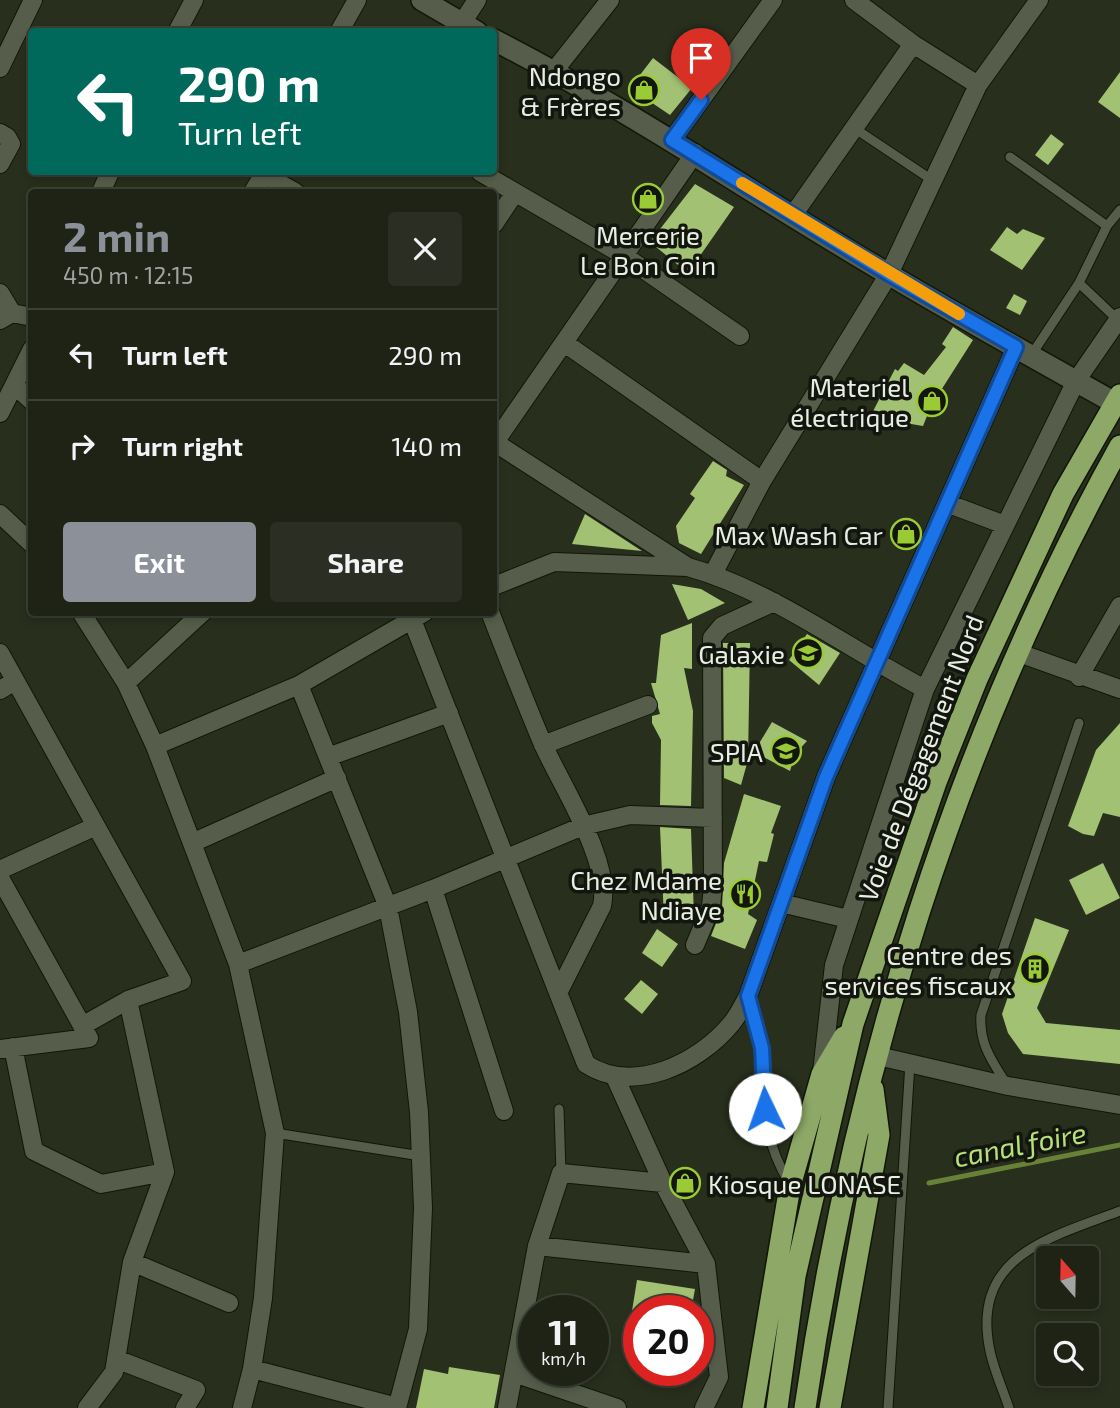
<!DOCTYPE html>
<meta charset="utf-8">
<style>
:root{--surface:#1e2316;--page:#2b2f23;--text:#f1f3f6;--muted:#a1a4a1;--line:#3c4035;--accent:#8c9099}
body{margin:0;font-family:"Exo 2",sans-serif;background:var(--page);color:var(--text);height:100vh;display:flex;flex-direction:column;font-size:26px;white-space:nowrap}
*{box-sizing:border-box;margin:0}
p{font-size:23px;color:var(--muted)}
.icon{flex:none;width:38px;height:38px;fill:none;stroke:currentColor;stroke-width:2;stroke-linecap:round;stroke-linejoin:round}
.map{position:relative;flex:1;overflow:hidden}
.side{position:absolute;left:28px;top:189px;width:469px;height:427px;display:flex;flex-direction:column;background:var(--surface);border-radius:7px;box-shadow:0 4px 10px #0003,0 0 0 2px var(--line)}
.side>*{flex:none}
.hud{position:absolute;left:28px;top:28px;width:469px;height:147px;border-radius:7px;box-shadow:0 4px 10px #0003,0 0 0 2px var(--line);background:#00695c;color:#fff;overflow:hidden}
.needle{width:46px;rotate:340deg}
.tools{position:absolute;left:1036px;top:1246px;display:grid;gap:14px}
.tools a{display:grid;place-items:center;width:63px;height:63px;border-radius:7px;background:var(--surface);box-shadow:0 4px 10px #0003,0 0 0 2px var(--line);font-size:35px}
.speed{position:absolute;left:518px;top:1295px;display:flex;gap:14px;font-size:35px;font-weight:700;text-align:center}
.speed>*{display:grid;place-content:center;width:91px;height:91px;border-radius:50%;background:var(--surface);box-shadow:0 4px 10px #0003,0 0 0 2px var(--line);line-height:1}
.speed small{font-size:18px;font-weight:400}
.speed .limit{border:10px solid #d22;background:#fff;color:#111}
.pin{position:absolute;display:grid;place-items:center;width:60px;height:60px;color:#fff;margin:-72px -30px;border-radius:50% 50% 50% 0;rotate:-45deg;box-shadow:0 0 7px #0007}
.pin .icon{rotate:45deg}
.me{position:absolute;width:77px;margin:-38px;rotate:357deg;stroke-linejoin:round;filter:drop-shadow(0 0 5px #0008)}
.turn{display:flex;align-items:center;gap:24px;height:147px;padding:0 35px;font-size:32px}
.turn .icon{width:91px;height:91px;stroke-width:2.5}
.turn b{display:block;font-size:49px;line-height:60px}
.round{display:grid;place-items:center;flex:none;width:74px;height:74px;border-radius:7px;background:var(--page)}
.overview{display:flex;align-items:center;justify-content:space-between;height:119px;padding:0 35px}
h1{font-size:42px;font-weight:700;line-height:52px;color:var(--accent)}
.button{display:flex;gap:14px;margin-top:auto;padding:14px 35px}
.button a{flex:1;height:80px;border-radius:7px;background:var(--accent);color:#fff;font-size:28px;font-weight:700;line-height:80px;text-align:center}
.button a+a{background:var(--page);color:var(--text)}
ul{padding:0;list-style:none}
li{display:flex;align-items:center;gap:21px;height:91px;padding:0 35px;border-top:2px solid var(--line)}
li div{flex:1}
li b{display:block;font-size:26px}
li em{font-style:normal}
.map>svg:first-child{display:block}
</style>
<div class="map">
<svg width="1120" height="1408" viewBox="0 0 1120 1408">
<rect width="100%" height="100%" fill="#282f1d"/>
<g fill="none" stroke-linecap="round" stroke-linejoin="round">
<path stroke="#678236" stroke-width="5" d="M929,1183l191,-38"/>
</g>
<path fill="#a2c173" d="M653,58l39,30 -22,27 -40,-27z
M1120,72v46l-22,-16z
M1051,134l13,10 -16,21 -13,-10z
M695,184l39,23 -46,66 -38,-31z
M1007,227l10,7 6,-5 22,9 -23,32 -32,-20z
M1014,294l13,7 -7,14 -14,-7z
M953,327l20,13 -42,66 -8,20 -53,-9 25,-48 3,2 6,-8 20,12 22,-28 -4,-3z
M713,461l14,9 -1,6 18,9 -43,69 -22,-11 -3,-17 19,-28 -5,-4z
M585,514l57,37 -70,-7z
M672,584l29,5 24,14 -37,17z
M692,623v46l-8,-1 9,43 -2,95 -31,-1 1,-65 -9,-17v-7l8,-2 -9,-31h5l5,-48z
M807,634l33,19 -21,32 -30,-25z
M723,643h27l-2,117 -7,25 -17,-7z
M772,722l35,19 -12,13 -5,17 -36,-19z
M1120,723v94l-17,-4 -9,23 -11,-2 -15,-8 28,-76z
M744,794l37,12 -10,27 3,1 -7,28 -8,-1 -11,53 9,6 -12,29 -34,-13 11,-28 2,-45z
M660,827l31,2 3,89 -30,2z
M1103,863l17,35 -34,17 -17,-35z
M1035,918l34,12 -32,78 9,15 74,7v34l-97,-10 -15,-21 -6,-19z
M657,929l21,15 -16,23 -20,-14z
M641,980l17,14 -16,20 -18,-15z
M637,1280l58,9 -4,22h-59z
M449,1367l51,8 -6,33h-78l8,-39 24,5z"/>
<g fill="none" stroke-linecap="round" stroke-linejoin="round">
<g stroke="#111707" stroke-width="11">
<path id="lane" d="M854,128l78,52
M1010,157l97,69
M1118,320l-39,-37 28,-57 13,-16
M1032,354l47,-71
M749,999c5,17 12,34 13,52 5,52 -2,82 26,130
M1007,1085c-15,-24 -28,-41 -26,-70l98,-292
M559,1109l2,64
M275,1133l146,23
M888,1408l22,-345
M1009,1408c-6,-18 -15,-38 -19,-57 -20,-95 59,-113 130,-140"/>
</g>
<g stroke="#111707" stroke-width="20">
<path id="street" d="M854,0l59,44 65,41
M177,32l17,-32
M339,32l18,-32
M456,32l21,-32
M0,68l33,-68
M554,71l56,-71
M0,133l7,4 4,7 -11,20
M672,140l101,-140
M480,172l143,83 117,81
M263,174l32,18
M101,192l9,-20
M253,192l12,-20
M793,215l120,-171
M494,224l20,-30
M0,293l12,20
M0,320l12,-7 20,4
M566,344l196,137
M15,386l17,15
M0,413l32,-64
M494,442l194,125c85,24 159,81 237,122
M495,442l200,-289
M949,504l56,21
M0,514l32,30
M713,574l49,-93 127,-207 89,-189 61,-85
M494,586l60,-24 134,5
M81,612l45,71 29,63 83,218 37,169 -12,165 -11,71 -10,39
M409,612l177,452c47,31 112,0 145,-40 7,-8 12,-19 17,-28l78,-219 190,-430
M490,612c17,44 34,87 52,130 18,42 70,119 60,164l-44,87
M0,653l182,328 -54,19 -46,26
M1019,653l101,36
M1079,677l41,-71
M126,683l77,-71
M299,685l89,222 20,105 11,100 4,96 -5,121 -21,79
M0,690l15,-9
M543,745l105,-40
M155,746l144,-61 126,-73
M328,757l121,-44
M192,843l145,-65
M0,870l96,-44
M0,878l89,160 -89,11
M433,889l71,222
M781,903l67,16
M695,945l16,-38 2,-21 -1,-248 10,-12 52,-24
M238,964l195,-75 150,-63 47,-11 83,3
M13,1047l21,104 67,33 64,-12
M878,1056l130,30 112,19
M822,1072l12,-107 91,-276 151,-308 44,-64
M615,1077l48,106 43,81 13,113 -15,31
M537,1246l169,18
M132,1262l97,41
M116,1359l80,31 -11,18
M252,1369l145,38
M514,1373l103,35
M87,1408l27,-36 18,-110 33,-90 -37,-172
M507,1408l30,-162 24,-73 102,10"/>
</g>
<g stroke="#111707" stroke-width="24">
<path id="secondary" d="M422,0l55,32
M494,40c137,70 263,157 396,235 74,44 150,86 225,128"/>
</g>
<g stroke="#111707" stroke-width="24">
<path id="highway" d="M753,1408l37,-222 32,-112 22,-37
M777,1408l18,-132 58,-252 83,-242 41,-103 86,-185 57,-99
M805,1408c48,-334 151,-666 315,-962
M830,1408l49,-273 -6,-46"/>
</g>
<use href="#lane" stroke="#565e4b" stroke-width="9"/>
<use href="#street" stroke="#565e4b" stroke-width="18"/>
<use href="#secondary" stroke="#565e4b" stroke-width="21"/>
<use href="#highway" stroke="#8ea867" stroke-width="21"/>
</g>
<g fill="none" stroke-linecap="round" stroke-linejoin="round">
<g stroke="#114b97" stroke-width="18">
<path id="route" d="M701,100l-29,40 217,134 127,73 -190,430 -78,219 14,52 3,61"/>
</g>
<use href="#route" stroke="#1a73e8" stroke-width="12"/>
<path stroke="#f59e0b" stroke-width="12" d="M742,183l217,131"/>
</g>
<defs>
<g id="shop-ring" transform="scale(1.575)"><circle r="9.5" fill="#12160e" stroke="#9acb34" stroke-width="1.5"/><path d="M-5-2.5h2.3a2.7 3.5 0 0 1 5.4 0H5L5.5 6h-11ZM-1.5-2.5h3a1.5 2.3 0 0 0-3 0Z" fill="#9acb34"/></g>
<g id="university-ring" transform="scale(1.575)"><circle r="9.5" fill="#12160e" stroke="#9acb34" stroke-width="1.5"/><path d="M0-5L7-2L0 1L-7-2ZM-4 1L0 2.5L4 1V4Q0 6-4 4Z" fill="#9acb34"/></g>
<g id="restaurant-ring" transform="scale(1.575)"><circle r="9.5" fill="#12160e" stroke="#9acb34" stroke-width="1.5"/><path d="M-5-6h1v4h1v-4h1v4h1v-4h1v5L-1.5 .5V6h-2V.5L-5-1ZM5-6V6H3V1.5H1.5Q1.5-4 5-6Z" fill="#9acb34"/></g>
<g id="building-ring" transform="scale(1.575)"><circle r="9.5" fill="#12160e" stroke="#9acb34" stroke-width="1.5"/><path d="M-4-6H4V6H1V3H-1V6H-4ZM-2.5-4.3h1.7v1.8h-1.7ZM.8-4.3h1.7v1.8H.8ZM-2.5-1h1.7V.8h-1.7ZM.8-1h1.7V.8H.8Z" fill="#9acb34"/></g>
</defs>
<g fill-rule="evenodd">
<use href="#shop-ring" x="644" y="90"/>
<use href="#shop-ring" x="648" y="199"/>
<use href="#shop-ring" x="932" y="401"/>
<use href="#shop-ring" x="906" y="534"/>
<use href="#university-ring" x="808" y="653"/>
<use href="#university-ring" x="786" y="751"/>
<use href="#restaurant-ring" x="745" y="894"/>
<use href="#building-ring" x="1035" y="969"/>
<use href="#shop-ring" x="685" y="1183"/>
</g>
<g text-anchor="middle" dominant-baseline="central" stroke-width="7" stroke-linejoin="round" paint-order="stroke">
<g font-size="26" fill="#e9eee2" stroke="#12160e" text-anchor="end">
<text x="621" y="75">Ndongo<tspan x="621" dy="30">&amp; Frères</tspan></text>
<text x="648" y="234" text-anchor="middle">Mercerie<tspan x="648" dy="30">Le Bon Coin</tspan></text>
<text x="909" y="386">Materiel<tspan x="909" dy="30">électrique</tspan></text>
<text x="883" y="534">Max Wash Car</text>
<text x="785" y="653">Galaxie</text>
<text x="763" y="751">SPIA</text>
<text x="722" y="879">Chez Mdame<tspan x="722" dy="30">Ndiaye</tspan></text>
<text x="1012" y="954">Centre des<tspan x="1012" dy="30">services fiscaux</tspan></text>
<text x="708" y="1183" text-anchor="start">Kiosque LONASE</text>
</g>
<g font-size="26" fill="#e9eee2" stroke="#12160e">
<text transform="translate(920 758) rotate(-69)">Voie de Dégagement Nord</text>
</g>
<g font-size="28" font-style="italic" fill="#b8e078" stroke="#12160e">
<text transform="translate(1020 1144) rotate(-11)">canal foire</text>
</g>
</g>
</svg>
<div class="tools">
<a><svg class="needle" viewBox="-14 -14 28 28"><path d="M0-13l5 13h-10z" fill="#e53935"/><path d="M0 13l5-13h-10z" fill="#a1a4a1"/></svg></a>
<a><svg class="icon" aria-label="search" viewBox="0 0 24 24"><circle cx="10" cy="10" r="6"/><path d="M15 15l6 6"/></svg></a>
</div>
<div class="speed"><div>11<small>km/h</small></div><div class="limit">20</div></div>
<div class="pin" style="left:701px;top:100px;background:#d93025"><svg class="icon" aria-label="arrive" viewBox="0 0 24 24"><path d="M6 21V4h12l-3 4 3 4H6"/></svg></div>
<svg class="me" style="left:765px;top:1109px" viewBox="-20 -20 40 40"><circle r="19" fill="#fff"/><path d="M0-13L10 11 0 6-10 11z" fill="#1a73e8"/></svg>
<div class="hud">
<div class="turn"><svg class="icon" aria-label="left" viewBox="0 0 24 24"><path d="M17 20v-9H6M10 6l-5 5 5 5"/></svg><div><b>290 m</b>Turn left</div></div>
</div>
<section class="side">
<div class="overview"><div><h1>2 min</h1><p>450 m · 12:15</p></div><a class="round"><svg class="icon" aria-label="close" viewBox="0 0 24 24"><path d="M6 6l12 12M18 6L6 18"/></svg></a></div>
<ul>
<li><svg class="icon" aria-label="left" viewBox="0 0 24 24"><path d="M17 20v-9H6M10 6l-5 5 5 5"/></svg><div><b>Turn left</b></div><em>290 m</em></li>
<li><svg class="icon" aria-label="right" viewBox="0 0 24 24"><path d="M7 20v-9h11M14 6l5 5-5 5"/></svg><div><b>Turn right</b></div><em>140 m</em></li>
</ul>
<div class="button"><a>Exit</a><a>Share</a></div>
</section>
</div>
